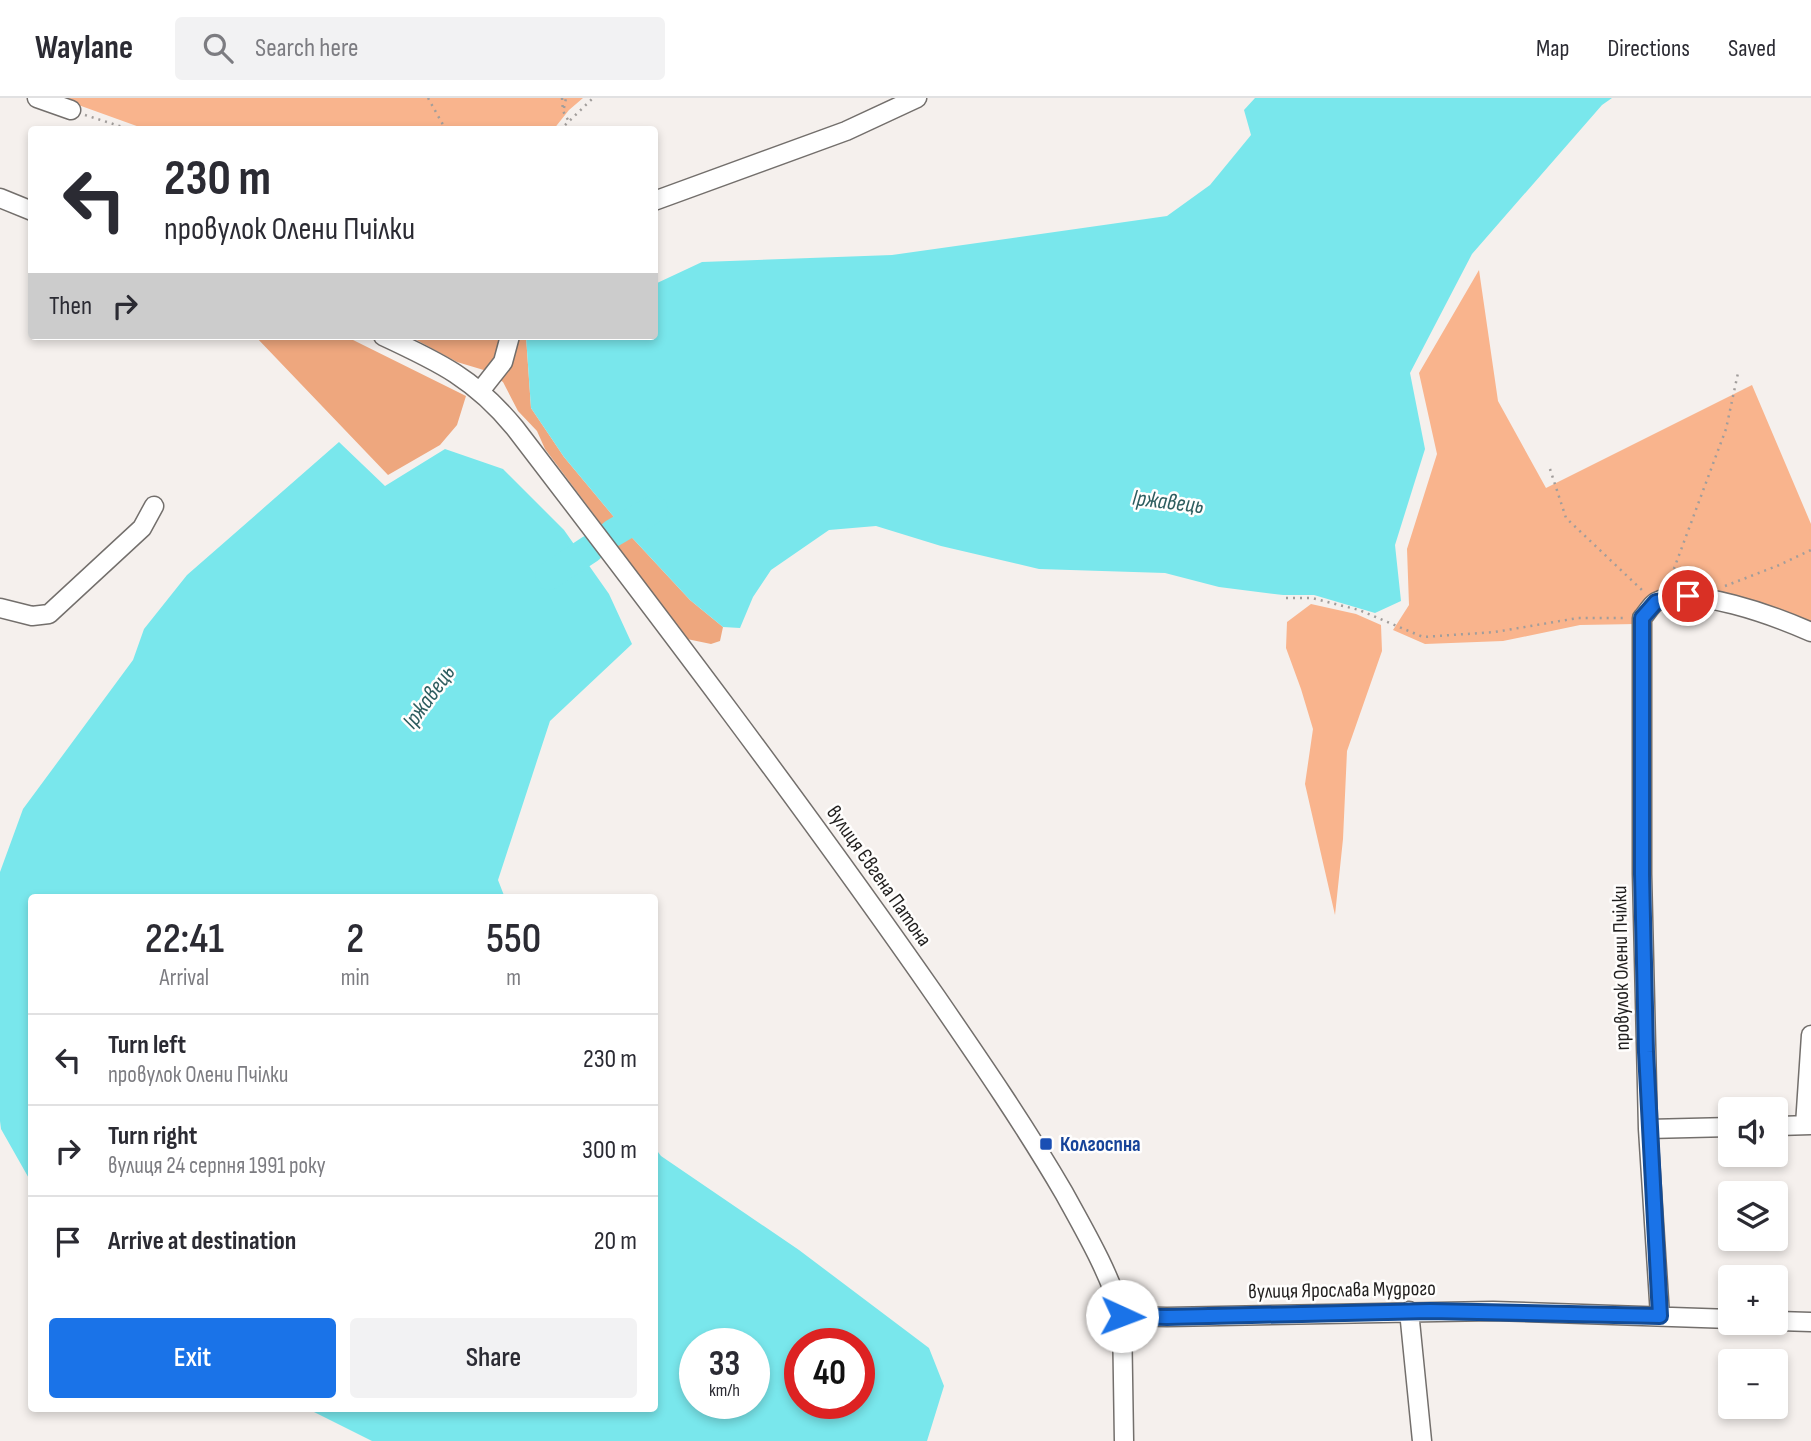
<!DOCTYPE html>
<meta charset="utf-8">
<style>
:root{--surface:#fff;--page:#f2f2f3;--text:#2b2b33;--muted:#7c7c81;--line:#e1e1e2;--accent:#1a73e8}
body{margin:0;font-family:"Sofia Sans Condensed",sans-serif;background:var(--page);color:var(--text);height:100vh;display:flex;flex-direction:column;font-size:26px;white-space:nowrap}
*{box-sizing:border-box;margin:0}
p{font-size:23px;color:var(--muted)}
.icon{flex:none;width:38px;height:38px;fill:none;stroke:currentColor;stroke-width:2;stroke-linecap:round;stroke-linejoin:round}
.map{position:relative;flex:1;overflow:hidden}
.drawer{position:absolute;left:28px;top:796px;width:630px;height:518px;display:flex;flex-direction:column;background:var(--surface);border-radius:7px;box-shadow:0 4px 10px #0003}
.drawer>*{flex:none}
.guide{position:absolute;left:28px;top:28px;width:630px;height:214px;border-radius:7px;box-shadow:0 4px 10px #0003;background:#fff;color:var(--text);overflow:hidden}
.controls{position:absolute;left:1718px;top:999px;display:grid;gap:14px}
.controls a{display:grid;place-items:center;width:70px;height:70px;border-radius:7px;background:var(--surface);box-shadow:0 4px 10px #0003;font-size:35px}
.speed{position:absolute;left:679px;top:1230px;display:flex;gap:14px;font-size:35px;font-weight:700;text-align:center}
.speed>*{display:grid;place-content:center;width:91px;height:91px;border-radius:50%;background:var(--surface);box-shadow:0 4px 10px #0003;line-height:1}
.speed small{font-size:18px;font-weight:400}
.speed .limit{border:10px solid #d22;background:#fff;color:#111}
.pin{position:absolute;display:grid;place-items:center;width:60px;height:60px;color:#fff;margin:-30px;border:4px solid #fff;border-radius:50%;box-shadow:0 2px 7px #0007}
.me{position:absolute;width:77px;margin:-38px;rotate:92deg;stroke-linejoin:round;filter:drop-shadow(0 0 5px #0008)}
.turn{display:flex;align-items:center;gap:24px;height:147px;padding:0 21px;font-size:32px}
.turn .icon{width:91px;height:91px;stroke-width:2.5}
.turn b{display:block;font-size:49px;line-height:60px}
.then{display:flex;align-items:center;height:66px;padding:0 21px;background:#0003;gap:14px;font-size:26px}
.eta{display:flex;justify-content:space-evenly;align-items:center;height:119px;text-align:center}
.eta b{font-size:42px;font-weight:600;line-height:49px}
.primary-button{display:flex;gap:14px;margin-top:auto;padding:14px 21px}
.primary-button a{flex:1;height:80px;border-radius:7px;background:var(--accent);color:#fff;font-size:28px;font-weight:600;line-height:80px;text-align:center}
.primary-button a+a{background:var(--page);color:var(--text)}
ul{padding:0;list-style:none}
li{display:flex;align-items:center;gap:21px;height:91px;padding:0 21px;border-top:2px solid var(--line)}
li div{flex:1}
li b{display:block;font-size:26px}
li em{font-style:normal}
header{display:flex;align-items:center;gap:42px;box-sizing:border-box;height:98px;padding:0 35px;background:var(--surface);border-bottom:2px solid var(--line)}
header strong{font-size:33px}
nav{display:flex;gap:38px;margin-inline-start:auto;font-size:24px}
.search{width:490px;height:63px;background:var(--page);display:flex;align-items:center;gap:18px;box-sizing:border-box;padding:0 24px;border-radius:7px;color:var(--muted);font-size:26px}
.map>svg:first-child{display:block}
</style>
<header>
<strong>Waylane</strong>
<div class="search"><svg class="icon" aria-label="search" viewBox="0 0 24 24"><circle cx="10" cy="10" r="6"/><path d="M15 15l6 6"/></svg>Search here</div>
<nav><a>Map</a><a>Directions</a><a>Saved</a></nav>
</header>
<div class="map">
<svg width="1811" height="1343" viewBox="0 0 1811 1343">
<rect width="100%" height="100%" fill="#f5f0ed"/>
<path fill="#f9b48d" d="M59,0h524l-14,12 -16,20 -408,-1z
M1479,172l19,131 48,87 206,-103 59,139v103l-123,-34 -52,31 -56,1 -77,16 -78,3 -32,-14 16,-25 -2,-56 30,-95 -18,-81z
M1311,506l45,10 25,11 1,26 -35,100 -4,88 -8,76 -30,-131 8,-55 -12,-40 -15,-41 1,-26z"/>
<path fill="#eea77e" d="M255,238h90l121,60 -9,29 -17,20 -52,30z
M409,238h117l5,72 33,49 60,72 66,71 33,27 -3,14 -9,3 -24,-5 -142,-190 -8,-18 -19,-20 -15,-29 -16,-11 -30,-9z"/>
<path fill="#79e7ec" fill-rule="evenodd" d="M1255,0h357l-10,7 -130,149 -62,119 15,76 -30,96 6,56 -26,12 -61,-18h-31l-64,-8 -54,-14 -126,-4 -98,-23 -65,-20 -47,4 -58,40 -18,27 -13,31 -17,-1 -33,-27 -66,-71 -60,-72 -33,-49 -5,-72h128l1,-52 47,-22 190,-7 275,-39 43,-31 41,-50 -7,-25z
M339,344l46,44 60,-37 58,20 61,61 45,64 23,50 -82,77 -52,159 7,18h-473l-1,284 -30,-53 -1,-8v-249l23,-63 110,-149 11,-31 43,-54z
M655,1050l6,8 138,94 130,98 15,38 -17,55h-555l-64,-32h346zM695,1246h59v60h-59zM800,1246h59v60h-59z"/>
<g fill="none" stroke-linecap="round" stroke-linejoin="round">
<path stroke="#79e7ec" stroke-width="28" d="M613,435l41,-24
M549,478l41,-27"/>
<g stroke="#736f6c" stroke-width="21">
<path id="minor" d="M37,0l34,12
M0,100l32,13
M654,103l192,-70 71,-33
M383,238c56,26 92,43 132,92 144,188 287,376 422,570 44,64 88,128 127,195 22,40 45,79 58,123l2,125
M481,292l22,-28 7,-26
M0,510l32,8 17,-2 93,-86 12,-22
M1805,1027l6,-90
M1776,1028l35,-1
M1648,1031l83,-2
M1409,1213l13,130
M1122,1218l45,1 326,-6 238,8
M1660,1218l-12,-187 -6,-255v-256c4,-4 9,-13 14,-16 35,-18 121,15 155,30
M1776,1223l35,1"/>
</g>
<path stroke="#a19d9b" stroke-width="2.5" stroke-dasharray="2 5" stroke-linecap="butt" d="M428,0l18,32
M562,0l1,13 5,9
M564,10l2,-10
M85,17l47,15
M560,32l33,-32
M1550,371l16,49 77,73
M1669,484l57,-153 12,-56
M1725,488l52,-20 34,-16
M1286,500h26l47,12 64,27 72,-5 83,-14h46"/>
<use href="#minor" stroke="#fff" stroke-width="18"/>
</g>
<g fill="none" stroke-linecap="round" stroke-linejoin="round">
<g stroke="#114b97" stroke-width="18">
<path id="route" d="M1122,1218l45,1 263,-6 230,5 -14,-264 -4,-178v-256l14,-16 32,-6"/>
</g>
<use href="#route" stroke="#1a73e8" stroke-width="12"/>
</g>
<rect fill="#1a4fb4" stroke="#fffefd" stroke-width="2.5" x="1039" y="1039" width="14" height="14" rx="3.5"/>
<g text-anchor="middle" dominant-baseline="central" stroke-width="5" stroke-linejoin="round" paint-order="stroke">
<g font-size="21" fill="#211f1e" stroke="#fffefd">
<text transform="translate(879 778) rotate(55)">вулиця Євгена Патона</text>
<text transform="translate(1621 870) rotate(-91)">провулок Олени Пчілки</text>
<text transform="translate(1342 1192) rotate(-1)">вулиця Ярослава Мудрого</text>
</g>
<g font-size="21" font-weight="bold" fill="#164399" stroke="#fffefd" text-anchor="start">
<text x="1060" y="1046">Колгоспна</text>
</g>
<g font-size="23" font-style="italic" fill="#2d5d5f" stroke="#fffefd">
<text transform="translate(1168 404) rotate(7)">Іржавець</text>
<text transform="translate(429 599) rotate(-54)">Іржавець</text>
</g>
</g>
</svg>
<div class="controls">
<a><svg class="icon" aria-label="sound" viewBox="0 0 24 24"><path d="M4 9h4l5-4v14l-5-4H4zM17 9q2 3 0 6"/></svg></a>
<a><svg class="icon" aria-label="layers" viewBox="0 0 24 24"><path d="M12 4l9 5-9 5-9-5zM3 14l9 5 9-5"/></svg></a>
<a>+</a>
<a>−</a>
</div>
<div class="speed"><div>33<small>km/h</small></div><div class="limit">40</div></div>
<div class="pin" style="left:1688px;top:498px;background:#d93025"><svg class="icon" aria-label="arrive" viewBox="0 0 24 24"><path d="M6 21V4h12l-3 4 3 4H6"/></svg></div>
<svg class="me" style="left:1122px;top:1218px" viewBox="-20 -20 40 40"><circle r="19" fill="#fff"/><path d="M0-13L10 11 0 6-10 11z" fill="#1a73e8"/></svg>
<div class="guide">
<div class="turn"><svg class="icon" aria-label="left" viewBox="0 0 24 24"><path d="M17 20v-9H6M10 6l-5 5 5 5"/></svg><div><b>230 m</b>провулок Олени Пчілки</div></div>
<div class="then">Then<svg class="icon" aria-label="right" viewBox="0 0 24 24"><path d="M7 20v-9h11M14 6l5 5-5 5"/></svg></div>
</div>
<section class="drawer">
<div class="eta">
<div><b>22:41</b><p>Arrival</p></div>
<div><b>2</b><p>min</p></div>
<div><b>550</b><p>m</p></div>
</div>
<ul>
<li><svg class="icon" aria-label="left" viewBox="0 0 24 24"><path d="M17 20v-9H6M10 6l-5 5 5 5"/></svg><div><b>Turn left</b><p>провулок Олени Пчілки</p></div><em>230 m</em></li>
<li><svg class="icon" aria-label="right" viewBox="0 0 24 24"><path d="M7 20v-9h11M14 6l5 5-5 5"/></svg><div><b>Turn right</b><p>вулиця 24 серпня 1991 року</p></div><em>300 m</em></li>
<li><svg class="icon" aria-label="arrive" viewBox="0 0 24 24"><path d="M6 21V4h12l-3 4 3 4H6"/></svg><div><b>Arrive at destination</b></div><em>20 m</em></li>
</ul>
<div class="primary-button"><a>Exit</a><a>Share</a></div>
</section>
</div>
